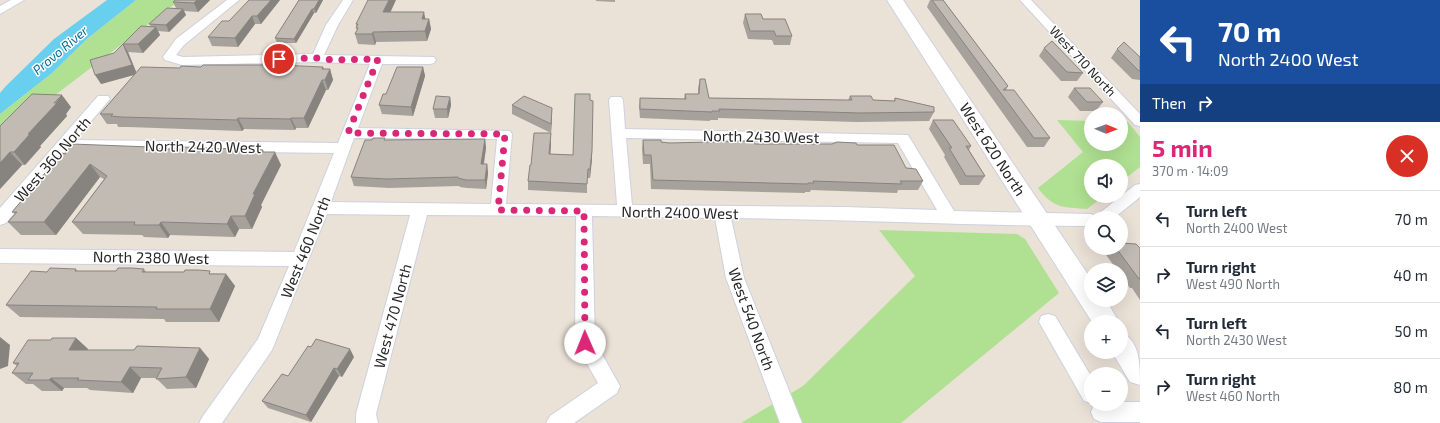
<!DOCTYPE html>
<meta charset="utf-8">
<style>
:root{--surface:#fff;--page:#f2f2f3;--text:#1f2937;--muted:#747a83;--line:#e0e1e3;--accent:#db2777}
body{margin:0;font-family:"Exo 2",sans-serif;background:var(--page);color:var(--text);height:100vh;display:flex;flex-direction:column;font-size:15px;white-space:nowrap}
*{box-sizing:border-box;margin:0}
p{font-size:13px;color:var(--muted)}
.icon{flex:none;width:22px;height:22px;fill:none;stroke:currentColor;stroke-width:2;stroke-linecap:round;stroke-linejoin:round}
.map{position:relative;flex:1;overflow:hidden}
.panel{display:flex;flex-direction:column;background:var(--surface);width:300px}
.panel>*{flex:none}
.banner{background:#1a4fa0;color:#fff;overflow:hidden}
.needle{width:26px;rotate:91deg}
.controls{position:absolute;left:1084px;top:107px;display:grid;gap:8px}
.controls a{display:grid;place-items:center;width:44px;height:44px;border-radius:50%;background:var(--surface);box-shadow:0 4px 16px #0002;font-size:20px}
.pin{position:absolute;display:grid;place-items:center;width:34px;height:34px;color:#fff;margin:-17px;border:2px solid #fff;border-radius:50%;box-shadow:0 1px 4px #0007}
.me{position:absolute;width:44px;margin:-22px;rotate:359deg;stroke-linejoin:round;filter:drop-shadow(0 0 3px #0008)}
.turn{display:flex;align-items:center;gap:14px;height:84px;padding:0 12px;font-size:18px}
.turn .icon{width:52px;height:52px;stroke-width:2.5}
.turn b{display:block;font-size:28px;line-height:34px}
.then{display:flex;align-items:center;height:38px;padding:0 12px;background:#0003;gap:8px;font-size:15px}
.round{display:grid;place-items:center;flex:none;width:42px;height:42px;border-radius:21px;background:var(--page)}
.overview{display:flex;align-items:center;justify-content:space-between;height:68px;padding:0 12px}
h1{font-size:24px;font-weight:700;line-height:30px;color:var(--accent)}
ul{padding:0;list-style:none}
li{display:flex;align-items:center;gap:12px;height:56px;padding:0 12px;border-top:1px solid var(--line)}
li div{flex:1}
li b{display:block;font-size:15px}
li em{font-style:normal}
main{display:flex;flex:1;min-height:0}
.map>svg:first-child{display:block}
</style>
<main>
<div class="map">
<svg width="1140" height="423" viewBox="0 0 1140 423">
<rect width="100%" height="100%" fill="#eae1d7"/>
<path fill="#b0e192" d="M136,0h44l-130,99 -50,47v-32l52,-41 36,-35z
M1057,120l34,1v23h30v-22h7l12,15v30l-19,15v-16h-30v30h13l-17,13c-23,-2 -34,0 -49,-21l45,-36z
M879,230l138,4 8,5 34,54 -158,130h-160l62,-37 112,-110z"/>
<path fill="#68cfee" d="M107,0h29l-48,38 -36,35 -52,41v-21l6,-7 48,-47z"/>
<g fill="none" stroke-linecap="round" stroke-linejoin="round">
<g stroke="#cdd1e0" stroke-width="2">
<path id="street" d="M11,0h13l-24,14v-8z
M227,0h12l-55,45 -8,10 7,2 130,-3 13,-29 17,-25h10l-15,25 -14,30 110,2 2,3 -2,3 -4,1h-48l-24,64 152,3 2,3 -6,70 111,1 -8,-105 2,-3h10l2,3 2,29 283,6 46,76 137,3 5,2 39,-31 5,-1v13l-26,21h-23v8c-120,0 -240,-7 -360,-8l13,60 58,145h-22l-54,-145 -11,-60 -123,-2 3,126 25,44 -3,7 -43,30h-28l4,-7 48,-33 -23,-40 1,-127 -149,-1 -51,199 2,9h-22v-9l54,-199 -83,-1 -55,136 -50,73h-23l4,-7 55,-77 31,-73 -289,-3v-14l294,3 40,-99 -267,-3 -61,73 -6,2v-17l98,-112h10l2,3 -35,41 263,3 32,-79 -53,-2 -135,3 -17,-5 -2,-3 13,-18zM354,138l143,1 -6,65 -160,-2zM626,138l272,5 39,67 -92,-3 -213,-2z
M1020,0h11l109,114v12l-5,-1z
M1048,314l7,2 36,60v27l-7,-2 -45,-79 2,-6z
M1121,402h19v20h-39l-7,-3 -3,-7 3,-7 27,-1z"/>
</g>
<g stroke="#cdd1e0" stroke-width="2">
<path id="secondary" d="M887,0h16l188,279v21h15l13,22h-27z
M1121,332c19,9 19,32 19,53l-10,-3 -18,-30h9z"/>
</g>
<use href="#street" fill="#fff" fill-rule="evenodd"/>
<use href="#secondary" fill="#fff" fill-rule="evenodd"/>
</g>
<path fill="#a6a19b" d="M175,0h35l-12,12 -14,-1 2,4 -17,17 -11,-1 2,4 -17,18 -15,-1 8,20 44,-4 150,1 3,11 -5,10h-2l-18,38h-12l-1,2 -51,-1 -2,2 -114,-4h-10l-1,-3h-10l-7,-10 34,-39 -33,9 13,-31 27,-27h10l-2,-2 27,-16 -3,-6z
M280,0l-19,24h-6l-17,23 -26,-1 -4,-9 21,-16z
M299,0h24l-7,13h-2l-18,30h-19l-2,-5z
M596,0h19v2l-19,-1z
M930,0h13l65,86 -2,4 44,48 -6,9h-17l-100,-140z
M390,12l35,7h4l2,10 -4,12 -51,1 -1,3 -17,-1 -3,-10 2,-3 -1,-7z
M745,14l18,5 29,17 -2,9h-16l-2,-5 -24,-1 -5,-16z
M1044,48l39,25 -6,8h-16l-22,-25z
M1117,49l23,8v23l-8,-1 -21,-21z
M423,67l2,9 -12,40 -31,-2 -3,-9 7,-11z
M700,79l9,19 139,2 2,-4 23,4 21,1 1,-3 39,14 -5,9 -72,1 -139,-4v2h-8v1l-70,-3 -1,-11 1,-9 44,1 1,-5h13v-6z
M1074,88l29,14 -7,9h-16l-12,-14z
M450,97l1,8 -3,13h-13l-2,-9z
M512,105l40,12 -1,16 -39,-19z
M71,107l-5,7 1,2 -27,30 1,1 -16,18h-3l-22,24v-63z
M933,120l38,26 -2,4 16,26 -6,9h-19l-16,-28 1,-2 -16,-26z
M485,139l1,9 -2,16h3l1,9 -2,16 -19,-1 -7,-1 -1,-1 -70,2 -35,-2 -3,-9 34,-37z
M643,140l26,3 86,1 102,1 49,23 17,13 -5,9h-20l-1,3 -86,-3 -1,2h-5v1l-154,-4 -1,-25h-7l-1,-15z
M551,142l-1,12 23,1 19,-4 -2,27h-3v15l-59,-3v-9l3,-16z
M150,147l2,2h29l26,-1 1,1 55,1 1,2 17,13 -20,40 1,2 -10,22h-13l-4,8 -65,-2 -2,3 -24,-1 -2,-2 -59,-1 -11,-12 32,-43 -4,-2 -44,58h-35l-13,-13 7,-8 -3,-2 50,-59z
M1108,248h32v52l-8,-12h-2l-9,-12v-6h-4l-13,-18z
M76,269l1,2h39l28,-2 2,3 80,2 9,12 -16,36h-53l-2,-3 -144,-2 -14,-12 41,-33z
M76,338l12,11v1h46l66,-2 9,11 -13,29 -29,1 -11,-11h-15l-8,15 -43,-3 -3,-2h-23l-2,3h-20l-9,-7h-7l-14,-11 5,-7 -4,-3 38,-23z
M354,357l-12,20 -3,-1 -28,46 -43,-14 -6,-7z"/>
<path fill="#87837e" d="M197,0h13l-12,12 -4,-9z
M271,0h9l-19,24 -4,-8z
M319,0h4l-7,13 -2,-4z
M389,0h7l-10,22 -3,-10z
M183,9l3,6 -17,17 -3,-7z
M312,9l2,4 -18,30 -2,-4z
M424,12l2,10 -4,-3z
M252,16l3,8 -17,23 -3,-9z
M429,19l2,10 -4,12 -2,-10z
M156,27l4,8 -17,18 -5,-9z
M373,32l3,10 -1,3 -3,-11z
M123,44l5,8 9,22 -36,10 -6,-9z
M323,67l4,9 3,-7 3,11 -5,10 -3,-10 -3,-11z
M423,67l2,9 -12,40 -2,-9z
M322,80l4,10 -18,38 -4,-10z
M62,95l9,12 -5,7 1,2 -27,30 1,1 -16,18 -11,-13 14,-18z
M450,97l1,8 -3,13 -1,-9z
M552,108v9l-1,16v-9z
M238,118l6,11 -2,2 -5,-11z
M291,118l5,10 -1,2 -5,-11z
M551,133v9l-1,21 -1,-9z
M485,139l1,9 -4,25 -1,-9z
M592,151v9l-2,18v-9z
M10,152l12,13 -22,24v-26z
M275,152l6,13 -20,40 1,2 -10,22 -7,-13 8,-22z
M90,164l10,13 -44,58 -12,-13z
M487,164l1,9 -2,16 -1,-9z
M231,216l8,13 -4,8 -8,-13z
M161,222l9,13 -2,3 -9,-13z
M226,274l9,12 -16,36 -9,-13z
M0,337l10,8 -2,21 -8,3z
M76,338l12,11 -7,12 -12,-11z
M200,348l9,11 -13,29 -10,-11z
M350,349l4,8 -12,20 -5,-8z
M130,367l11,11 -8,15 -12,-11z
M334,368l5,8 -28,46 -5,-7z
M51,378l13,10 -2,3 -13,-11z"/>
<path fill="#c1bbb4" stroke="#87837e" d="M175,0h22l-3,3 -21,-1z
M249,0h22l-14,16h-5l-17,22 -27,-1 14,-16h7z
M299,0h20l-5,9h-2l-18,30 -19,-1z
M368,0h21l-6,12h41l-2,7h7l-4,12 -52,1 -1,2h-17l3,-6h-2l2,-4h-2z
M932,0h11l65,86 -5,4h11l36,48h-16z
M167,8l16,1 -17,16 -17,-1z
M745,14h16l2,5h22l7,17h-16l-2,-5h-24z
M141,26l15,1 -18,17h-15l9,21 -37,10 -5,-15 24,-7z
M1052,41l31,32 -16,-1 -23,-24z
M1124,42l16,15v14h-1l-22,-22z
M203,65h76l44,2 -1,2h8l-5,11h-3l-18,38h-13l-1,1 -52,-1 -1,2 -116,-3 -10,-1 2,-2h-13l41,-47 39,1 1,-2 20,1z
M397,67h26l-12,40 -32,-2 4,-11h3z
M700,79h5l4,19 136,2h7l-2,-4h21l2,4 22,1v-3l39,9v5l-73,1 -142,-4 1,2h-8v1l-72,-3v-11l46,1 -1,-5h14z
M1074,88h16l13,14h-16z
M32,94l30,1 -8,8h3l-29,31h2l-16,18h-4l-10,11v-37z
M575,94h15v6l3,1 -1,50 -2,18h-2l-1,15 -59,-3 2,-16h1l3,-32h17l-2,21 24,1z
M436,96l14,1 -3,12h-14z
M524,96l28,12 -1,16 -39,-19z
M933,120h20l18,26h-5l19,30h-19l-17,-28h3z
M373,138h12l-1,2 101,-1 -4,25h6l-2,16h-19l-8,-2v-1l-72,2 -35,-2 14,-37h7z
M643,140h18v2l8,1 85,-2 1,3h77l5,-2 19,1 1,2h37l12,23 10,1 7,12h-23l2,3 -89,-3 1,2h-6v1l-155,-4 -2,-25h-7z
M72,144l78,3 -2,2h33l2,-2 24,1 -1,1 47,-1 -1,1 11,1 -1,2h13l-22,42h2l-10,22h-14l-4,8 -66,-2 -2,3h-25l1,-3h-63l35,-46 -17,-12 -46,58h-36l9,-10h-5l50,-59 3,1z
M1121,243l15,1 4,4v31h-1l-23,-31h5z
M50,268l26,1 -1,2h41l2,-3h14l12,1 -2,3h42l1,-2h13l12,1 -1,3h17l-16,35h-54l1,-2 -151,-2 25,-34 16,1z
M52,338h24l-7,12h65l3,-4 63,2 -14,29 -30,2 6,-11 -32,-1 -9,15 -44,-2 2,-2h-28l-2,2h-21l5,-7h-21l7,-10h-6l15,-23h23z
M316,339l34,10 -13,20 -3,-1 -28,47 -44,-14 20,-27 6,2 20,-30 3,1z"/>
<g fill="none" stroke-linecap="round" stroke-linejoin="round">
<path stroke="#db2777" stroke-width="7" stroke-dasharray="0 12.6" d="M279,59l38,-1 17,2 44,-1 -30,74 157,1 -7,76 86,1 1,132"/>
</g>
<g text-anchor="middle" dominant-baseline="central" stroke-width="3" stroke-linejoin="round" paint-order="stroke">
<g font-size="13" font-style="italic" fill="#0c6a94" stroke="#fff">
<text transform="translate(60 50) rotate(-40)">Provo River</text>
</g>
<g font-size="13" fill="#262626" stroke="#fff">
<text transform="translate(1083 61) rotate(47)">West 710 North</text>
</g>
<g font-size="15" fill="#262626" stroke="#fff">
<text transform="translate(761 136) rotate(1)">North 2430 West</text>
<text transform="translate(203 146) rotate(1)">North 2420 West</text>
<text transform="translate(993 149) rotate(57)">West 620 North</text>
<text transform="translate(52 159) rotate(-49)">West 360 North</text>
<text transform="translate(680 212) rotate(1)">North 2400 West</text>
<text transform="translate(305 247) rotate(-68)">West 460 North</text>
<text transform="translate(151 257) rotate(1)">North 2380 West</text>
<text transform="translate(392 316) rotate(-75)">West 470 North</text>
<text transform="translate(752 319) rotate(70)">West 540 North</text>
</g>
</g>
</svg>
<div class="controls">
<a><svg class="needle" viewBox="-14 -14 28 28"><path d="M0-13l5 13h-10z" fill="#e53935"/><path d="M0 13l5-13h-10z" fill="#747a83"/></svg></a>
<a><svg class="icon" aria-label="sound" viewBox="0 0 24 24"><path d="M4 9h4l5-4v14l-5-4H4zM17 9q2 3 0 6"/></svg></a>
<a><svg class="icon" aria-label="search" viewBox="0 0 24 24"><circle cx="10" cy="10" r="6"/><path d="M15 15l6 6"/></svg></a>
<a><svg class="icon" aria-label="layers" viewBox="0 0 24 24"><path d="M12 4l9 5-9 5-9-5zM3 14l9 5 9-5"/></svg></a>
<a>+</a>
<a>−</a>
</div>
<div class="pin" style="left:279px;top:59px;background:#d93025"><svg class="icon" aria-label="arrive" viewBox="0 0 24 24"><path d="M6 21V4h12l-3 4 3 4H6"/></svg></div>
<svg class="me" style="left:585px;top:343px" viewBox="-20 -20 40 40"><circle r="19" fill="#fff"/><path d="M0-13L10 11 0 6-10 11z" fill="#db2777"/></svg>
</div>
<section class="panel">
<div class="banner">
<div class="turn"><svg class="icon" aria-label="left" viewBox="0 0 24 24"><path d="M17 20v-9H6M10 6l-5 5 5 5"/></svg><div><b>70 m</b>North 2400 West</div></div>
<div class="then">Then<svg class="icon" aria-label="right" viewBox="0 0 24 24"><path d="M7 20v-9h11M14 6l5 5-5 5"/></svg></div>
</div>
<div class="overview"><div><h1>5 min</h1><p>370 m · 14:09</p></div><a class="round" style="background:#d93025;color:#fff"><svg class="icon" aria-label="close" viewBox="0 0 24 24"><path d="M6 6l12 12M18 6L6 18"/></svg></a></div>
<ul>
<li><svg class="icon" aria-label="left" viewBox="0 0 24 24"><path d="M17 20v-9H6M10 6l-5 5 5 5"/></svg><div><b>Turn left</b><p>North 2400 West</p></div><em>70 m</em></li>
<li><svg class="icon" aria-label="right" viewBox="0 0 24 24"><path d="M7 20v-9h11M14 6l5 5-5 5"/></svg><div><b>Turn right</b><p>West 490 North</p></div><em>40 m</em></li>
<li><svg class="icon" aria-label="left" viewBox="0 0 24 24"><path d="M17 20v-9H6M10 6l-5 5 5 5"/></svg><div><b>Turn left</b><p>North 2430 West</p></div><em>50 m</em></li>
<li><svg class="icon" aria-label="right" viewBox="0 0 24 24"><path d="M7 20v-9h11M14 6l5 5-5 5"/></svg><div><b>Turn right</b><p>West 460 North</p></div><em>80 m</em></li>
</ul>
</section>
</main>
